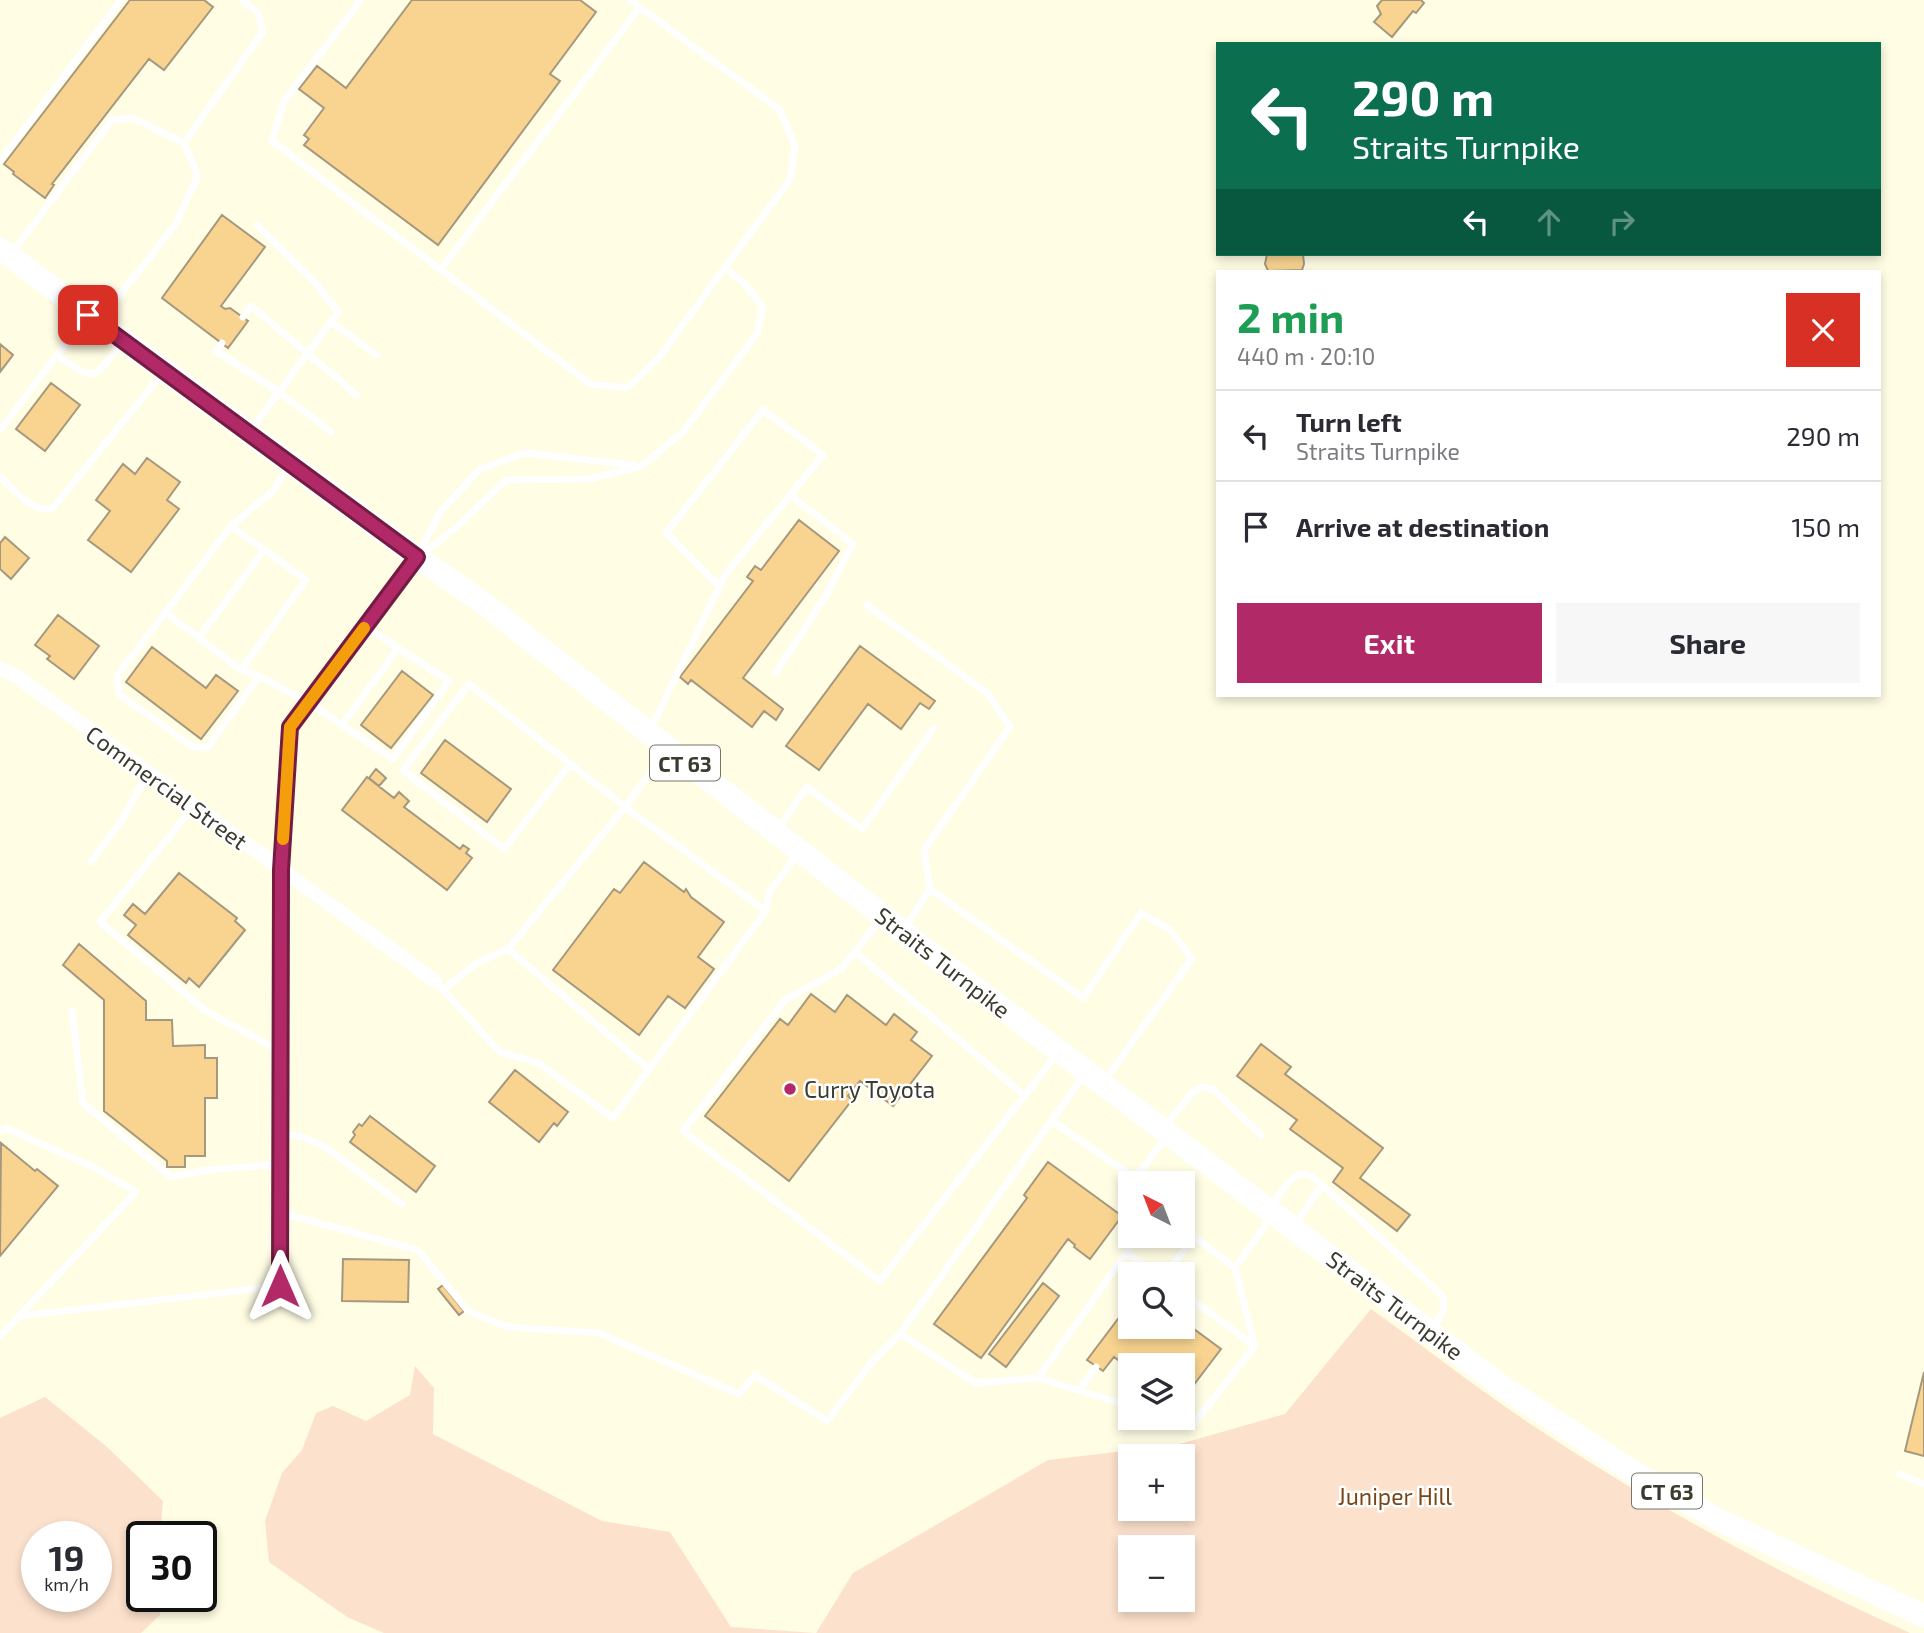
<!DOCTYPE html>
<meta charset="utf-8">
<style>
:root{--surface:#fff;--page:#f7f7f7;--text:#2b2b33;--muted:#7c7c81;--line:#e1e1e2;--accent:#b22968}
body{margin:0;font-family:"Exo 2",sans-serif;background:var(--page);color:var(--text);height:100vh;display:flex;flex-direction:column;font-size:26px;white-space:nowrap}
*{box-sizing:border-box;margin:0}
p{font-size:23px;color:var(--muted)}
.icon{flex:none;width:38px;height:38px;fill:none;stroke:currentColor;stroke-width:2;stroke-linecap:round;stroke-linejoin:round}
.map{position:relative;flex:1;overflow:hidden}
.sheet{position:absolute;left:1216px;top:270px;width:665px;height:427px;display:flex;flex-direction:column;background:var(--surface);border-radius:0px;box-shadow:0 4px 10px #0003}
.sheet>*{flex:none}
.guide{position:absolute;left:1216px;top:42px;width:665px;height:214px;border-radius:0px;box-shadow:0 4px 10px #0003;background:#0b6e4f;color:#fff;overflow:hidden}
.needle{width:46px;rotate:318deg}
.fabs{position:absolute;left:1118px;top:1171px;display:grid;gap:14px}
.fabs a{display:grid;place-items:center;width:77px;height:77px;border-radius:0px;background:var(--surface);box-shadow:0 4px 10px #0003;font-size:35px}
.speed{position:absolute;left:21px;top:1521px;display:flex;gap:14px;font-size:35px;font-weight:700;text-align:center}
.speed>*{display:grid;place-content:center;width:91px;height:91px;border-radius:50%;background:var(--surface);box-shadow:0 4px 10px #0003;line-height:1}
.speed small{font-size:18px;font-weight:400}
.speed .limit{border:4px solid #111;border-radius:10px;background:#fff;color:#111}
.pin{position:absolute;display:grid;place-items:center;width:60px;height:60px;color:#fff;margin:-30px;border-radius:14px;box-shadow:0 4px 10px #0006}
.me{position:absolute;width:77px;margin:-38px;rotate:0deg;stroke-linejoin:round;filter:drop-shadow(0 0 5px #0008)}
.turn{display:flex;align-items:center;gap:24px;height:147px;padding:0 21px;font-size:32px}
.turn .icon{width:91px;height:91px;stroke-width:2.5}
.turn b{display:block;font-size:49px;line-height:60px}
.lanes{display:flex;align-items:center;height:66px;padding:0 21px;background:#0003;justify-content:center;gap:35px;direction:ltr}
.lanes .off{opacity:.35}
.round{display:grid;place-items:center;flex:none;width:74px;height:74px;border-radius:0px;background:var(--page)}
.head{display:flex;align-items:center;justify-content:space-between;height:119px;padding:0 21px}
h1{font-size:42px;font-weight:700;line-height:52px;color:#1e9e55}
.button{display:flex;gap:14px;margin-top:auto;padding:14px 21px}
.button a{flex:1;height:80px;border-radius:0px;background:var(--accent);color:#fff;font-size:28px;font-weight:700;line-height:80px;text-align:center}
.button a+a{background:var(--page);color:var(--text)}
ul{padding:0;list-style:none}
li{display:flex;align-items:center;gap:21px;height:91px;padding:0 21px;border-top:2px solid var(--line)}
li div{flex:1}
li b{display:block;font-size:26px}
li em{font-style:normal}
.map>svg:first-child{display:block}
</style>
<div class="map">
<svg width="1924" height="1633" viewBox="0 0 1924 1633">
<rect width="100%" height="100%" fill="#fffde4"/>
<path fill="#fce2cd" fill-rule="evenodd" d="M1371,1309c55,39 108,81 164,118 119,79 245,147 375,206h-1094l37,-60 195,-113 128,-15 109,-31zM1130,1456h53v52h-53zM1130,1547h53v53h-53z
M415,1366l19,22 -1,46 169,87 68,11 61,95 84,6h-431l-37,-16 -78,-55 -4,-41 17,-48 20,-23 14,-37 17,-7 33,15 44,-26z
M45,1397l61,49 57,55 -3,35h-18v60h17l1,19 -19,18h-141v-215zM37,1536h59v60h-59z"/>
<path fill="#f8d490" stroke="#a6987e" stroke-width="2" d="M130,0h74l9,7 -49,63 -15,-11 -97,125 2,1 -9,13 -32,-24 1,-2 -10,-8z
M412,0h168l16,12 -46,62 10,7 -122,164 -134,-100 5,-6 -5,-4 20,-27 -25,-19 18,-23 29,22z
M1382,0h39l3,3 -8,10 -3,-2 -21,26 -18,-15 7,-8 -4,-8z
M222,215l43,32 -44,59 4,3 5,-1 18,13 -20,27 -66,-50z
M1267,254h36l1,10 -2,6 -34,1 -3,-7z
M0,344l13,11 -13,17z
M51,383l29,22 -35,46 -29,-22z
M147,458l33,24 -13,18 12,9 -48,63 -43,-32 22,-29 -14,-11 27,-36 12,10z
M799,520l40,31 -96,127 40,31 -7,11 -12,-9 -12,16 -61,-47 -3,4 -8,-7 73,-96 -6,-4 8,-11 6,4z
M5,537l24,21 -18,21 -11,-10v-26z
M58,615l41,31 -25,33 -27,-20 3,-3 -15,-11z
M860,646l75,55 -6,8 -9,-6 -19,26 -33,-25 -49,66 -33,-24z
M152,647l54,41 10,-13 22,16 -37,48 -75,-57z
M402,671l31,24 -42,53 -30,-23z
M445,740l66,49 -24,33 -66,-49z
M376,769l10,9 -7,8 -10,-8z
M367,777l27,21 5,-6 10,9 -5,6 56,42 3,-4 6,4 -3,4 6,5 -25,32 -105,-80z
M644,862l40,30 2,-3 5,8 33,25 -26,35 16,12 -29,39 -17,-12 -29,39 -86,-65 61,-81 6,4z
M179,873l58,45 -2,3 10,9 -46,57 -10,-9 -3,5 -58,-48 8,-10 -12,-10 9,-11 12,10z
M79,944l67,57v19h26l1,26 32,-1v13h12v40h-12v58h-20v11h-18v-6l-63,-50v-111l-41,-35z
M811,994l24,18 12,-17 39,30 8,-11 23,18 -6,8 21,16 -39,50 -33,-25 -12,15 4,4 -63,81 -84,-65 75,-97 8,6z
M1261,1044l30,23 -6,7 98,74 -23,30 50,37 -13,16 -64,-49 10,-14 -53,-39 7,-9 -60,-44z
M515,1070l53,42 -11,14 -3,-3 -15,19 -50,-40z
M370,1116l65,50 -19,26 -66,-50 5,-7 -2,-3 6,-8 3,2z
M1,1143l34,28 2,-2 21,17 -58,70z
M1048,1162l74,54 -32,43 -16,-12 1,-2 -7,-6 -87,119 -47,-34 93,-126 -3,-3z
M343,1259l66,1 -1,42 -66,-1z
M1043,1283l16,13 -53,71 -17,-13z
M443,1285l21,26 -5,4 -21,-26z
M1127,1307l3,3v16h53v-5l38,28 -38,50v-34h-53v4l-16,-12 -11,14 -16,-11z
M1924,1372v84l-19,-5z"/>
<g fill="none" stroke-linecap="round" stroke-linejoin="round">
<path stroke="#fff" stroke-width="7" d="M361,0l-77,101 -12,40 318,243 37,4 30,-28 133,-181 5,-33 -15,-36 -150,-110
M184,143l79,-111 -5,-19 -16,-13
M0,161l121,-161
M12,253l100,-133 21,-2 51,25 14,33 -23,49 -74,94
M441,269l199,-262
M243,317l8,-11 106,89
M332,322l45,33
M222,343l-6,8 63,41 52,40
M58,356c37,27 36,23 63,-12
M0,430l87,-114
M251,430l87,-118 -23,-30 -58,-57
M0,477c15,13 31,35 52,32l110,-135
M231,526l75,54 -65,90
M422,554l34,-26 50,-48 83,-1 53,-13 41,-34 74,-98 6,-27 -19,-24 -18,-14
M418,555l22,-43 40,-43 45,-16 109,12
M720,587l-54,-54 97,-123 60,45 -33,40
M867,605l120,88 23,34 -86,123 6,39
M165,612l76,58 18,6 49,26 34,23
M366,626l32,22 -56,77 51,34 56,-78 -51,-33
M199,637l65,-87
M259,676l-52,72 -14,-1 -74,-53 -2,-18 114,-150 42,-35 16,-24
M650,730l75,-155 65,-80 63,49 -27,51 -50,78
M665,752l-40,55 141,104
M194,806l-94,116 106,89 74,40
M778,829l29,-42 55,42 72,-101
M91,862l31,-42 26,-47
M880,920l-39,49 -56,31 -102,131 197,150 177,-227
M905,928l25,-39 153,109 58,-85 29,17 22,29 -87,121
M508,949l141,120
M855,952l170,144
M435,981l65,71 39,11 74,55 153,-207 3,-19 29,-38
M443,990l34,-27 31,-14 117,-142 -156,-123 -66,86 101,79 66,-85
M72,1011l11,92 88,74 37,-7 72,-6
M1052,1121l83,57
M1165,1126l27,-33 9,-6 12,2 48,46
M0,1131l6,-3 87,39 43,25 -136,144
M281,1133l22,4 22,10 77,57
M1134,1182l1,-4 33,-43
M1322,1185l119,109c8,14 -2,24 -10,36
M1271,1207c8,-10 21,-39 37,-32 5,2 10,7 14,10l-27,39
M281,1213l137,37 50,61 39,16 92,6 140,61 16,-19 72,46 45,-59 28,-28 76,49 62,-5 92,28
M1183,1228l52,40 36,-51
M1126,1253l31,21
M1166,1274l28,-37
M1183,1293l72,53
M21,1316l259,-30
M900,1334l184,-259
M1038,1378l100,-142
M1079,1390l17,-23
M1166,1418l26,8 63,-80 -20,-78
M1900,1474l24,10"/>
<path stroke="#fff" stroke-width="14" d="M0,669l16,7 419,305
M280,1286l1,-416 9,-143 127,-170"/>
<path stroke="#fff" stroke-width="23" d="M0,249l417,308 61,42 474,371 548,415 130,85 91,51 203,95"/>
</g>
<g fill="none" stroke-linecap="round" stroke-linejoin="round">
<g stroke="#741b44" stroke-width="18">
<path id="route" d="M88,315l329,242 -127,170 -9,143 -1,416"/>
</g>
<use href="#route" stroke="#b22968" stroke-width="12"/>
<path stroke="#f59e0b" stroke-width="12" d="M283,839l7,-112 74,-99"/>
</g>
<circle fill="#b22968" stroke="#fff" stroke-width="2.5" cx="790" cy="1089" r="7"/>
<g text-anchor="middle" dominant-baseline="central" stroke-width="5" stroke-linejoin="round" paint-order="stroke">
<g fill="#fff" stroke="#76766d" stroke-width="2">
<rect x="650" y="745.5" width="70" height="35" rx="5"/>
<rect x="1632" y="1473.5" width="70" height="35" rx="5"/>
</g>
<g font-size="21" font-weight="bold" fill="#3c3b2f">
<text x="685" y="763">CT 63</text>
<text x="1667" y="1491">CT 63</text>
</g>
<g font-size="23" fill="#3c3b2f" stroke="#fff">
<text transform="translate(167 787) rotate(36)">Commercial Street</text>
<text transform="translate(943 962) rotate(38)">Straits Turnpike</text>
<text transform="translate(1395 1305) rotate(37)">Straits Turnpike</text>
</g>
<g font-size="23" fill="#3c3b2f" stroke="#fff" text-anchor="start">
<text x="804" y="1089">Curry Toyota</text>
</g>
<g font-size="23" fill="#774718" stroke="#fff">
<text x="1395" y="1496">Juniper Hill</text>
</g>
</g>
</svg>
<div class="fabs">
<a><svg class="needle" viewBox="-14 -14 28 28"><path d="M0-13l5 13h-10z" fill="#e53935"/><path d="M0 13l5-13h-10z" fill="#7c7c81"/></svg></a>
<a><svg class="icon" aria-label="search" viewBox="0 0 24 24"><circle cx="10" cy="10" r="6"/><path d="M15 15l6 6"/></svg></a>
<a><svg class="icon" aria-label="layers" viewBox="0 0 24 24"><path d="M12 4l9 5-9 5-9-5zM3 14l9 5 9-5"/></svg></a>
<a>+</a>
<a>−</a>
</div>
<div class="speed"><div>19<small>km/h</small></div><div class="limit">30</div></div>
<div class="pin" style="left:88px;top:315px;background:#d93025"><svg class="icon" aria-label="arrive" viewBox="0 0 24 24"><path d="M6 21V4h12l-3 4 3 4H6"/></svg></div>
<svg class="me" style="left:280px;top:1286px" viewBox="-20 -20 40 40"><path d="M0-17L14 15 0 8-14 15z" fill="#b22968" stroke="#fff" stroke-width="4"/></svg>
<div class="guide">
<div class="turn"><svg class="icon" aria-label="left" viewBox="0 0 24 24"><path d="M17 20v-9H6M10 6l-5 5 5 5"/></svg><div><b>290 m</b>Straits Turnpike</div></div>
<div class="lanes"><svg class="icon" aria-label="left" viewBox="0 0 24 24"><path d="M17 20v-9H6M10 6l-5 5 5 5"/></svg><svg class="icon off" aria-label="ahead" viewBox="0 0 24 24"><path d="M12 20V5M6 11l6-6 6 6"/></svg><svg class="icon off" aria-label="right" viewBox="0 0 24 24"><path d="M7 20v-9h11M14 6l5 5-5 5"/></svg></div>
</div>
<section class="sheet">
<div class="head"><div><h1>2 min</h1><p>440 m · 20:10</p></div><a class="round" style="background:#d93025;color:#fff"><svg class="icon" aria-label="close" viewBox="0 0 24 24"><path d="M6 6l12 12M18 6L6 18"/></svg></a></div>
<ul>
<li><svg class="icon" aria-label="left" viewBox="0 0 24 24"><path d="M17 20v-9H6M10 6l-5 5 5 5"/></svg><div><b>Turn left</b><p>Straits Turnpike</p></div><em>290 m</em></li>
<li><svg class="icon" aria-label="arrive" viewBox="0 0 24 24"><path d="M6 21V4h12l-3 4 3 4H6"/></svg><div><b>Arrive at destination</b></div><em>150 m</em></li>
</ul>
<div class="button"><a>Exit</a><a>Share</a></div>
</section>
</div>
